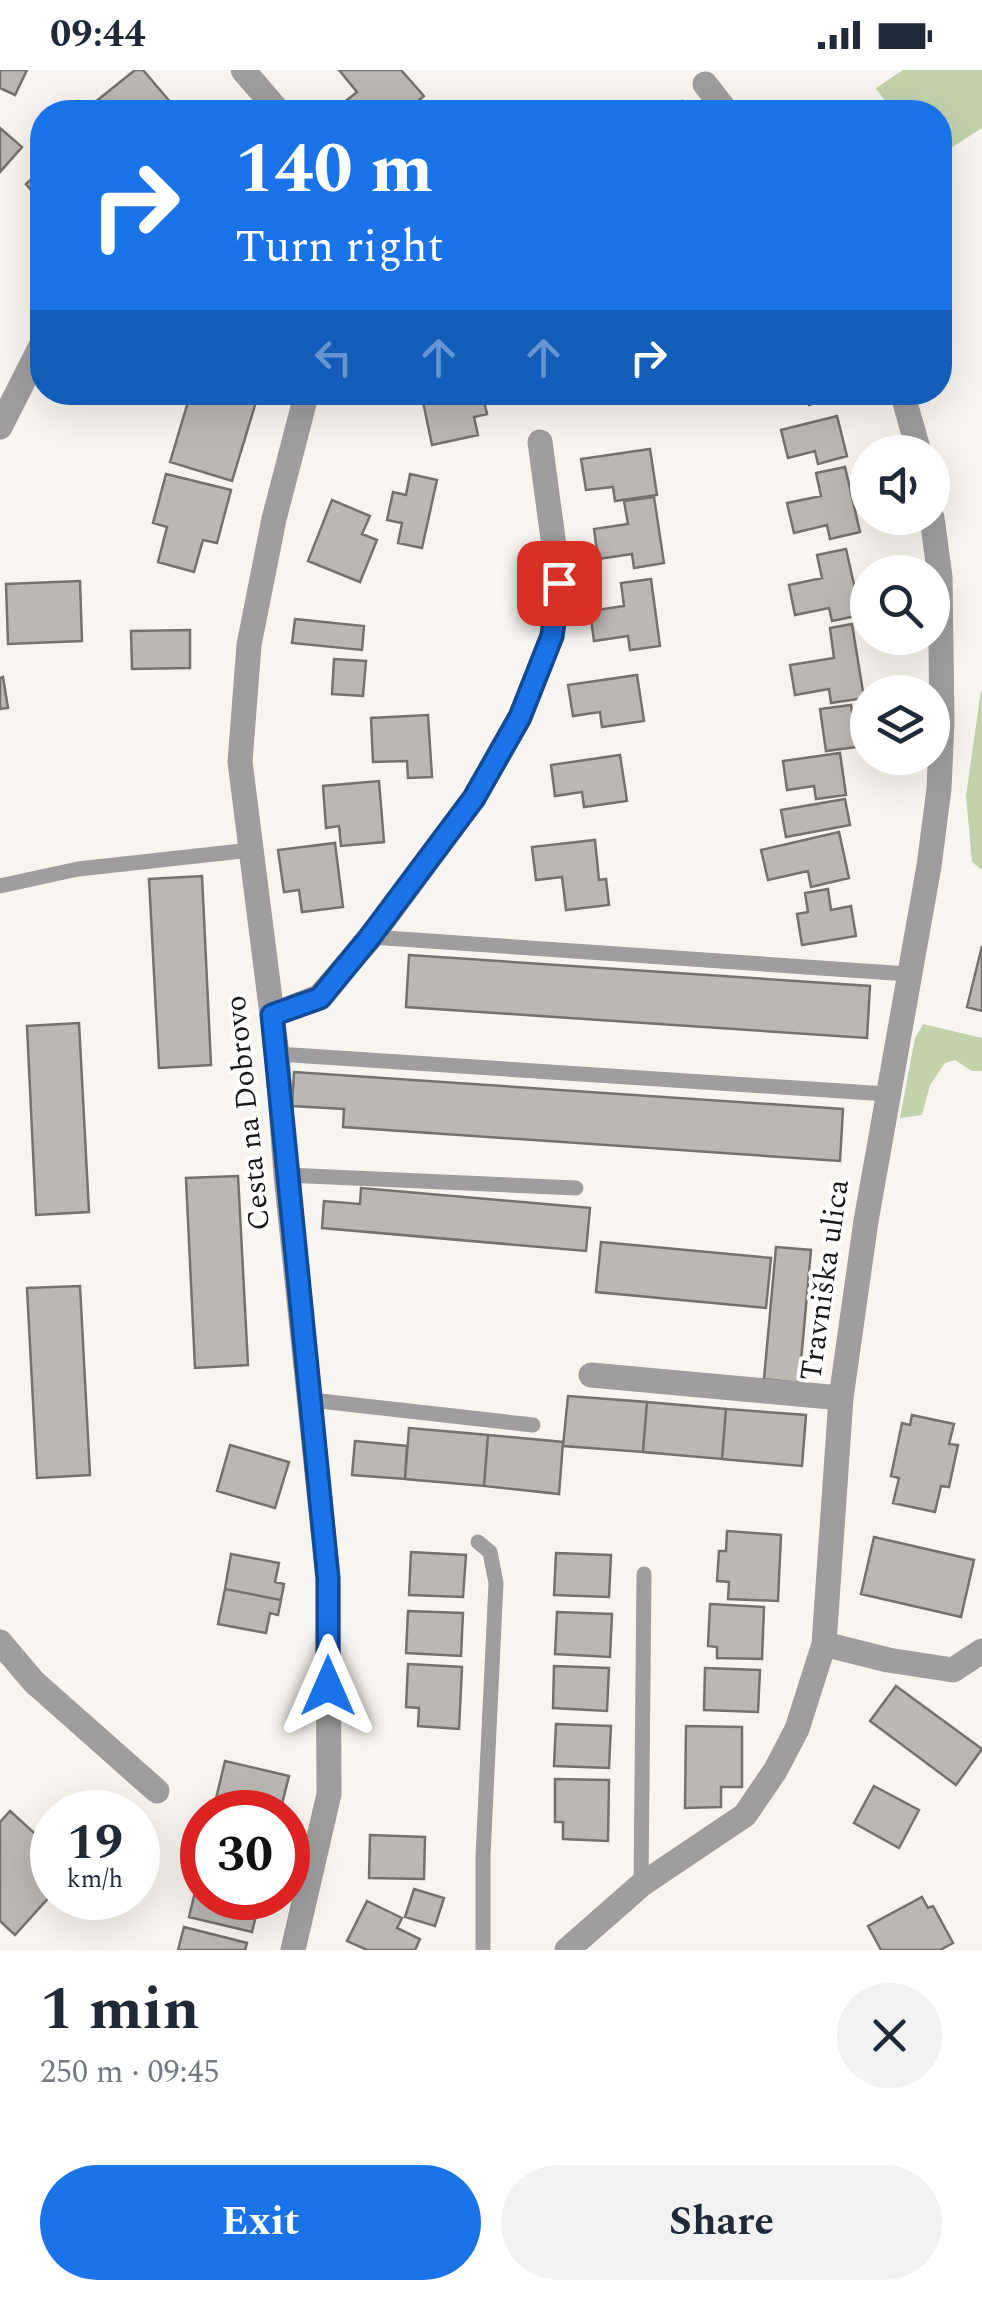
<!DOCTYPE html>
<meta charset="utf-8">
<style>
:root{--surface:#fff;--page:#f2f2f3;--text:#1f2937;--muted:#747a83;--accent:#1a73e8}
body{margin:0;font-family:Spectral,serif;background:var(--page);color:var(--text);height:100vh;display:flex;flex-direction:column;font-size:38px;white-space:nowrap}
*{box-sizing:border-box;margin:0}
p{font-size:32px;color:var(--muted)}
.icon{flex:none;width:55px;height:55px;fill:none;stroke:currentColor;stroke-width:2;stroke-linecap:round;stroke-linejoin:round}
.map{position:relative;height:1880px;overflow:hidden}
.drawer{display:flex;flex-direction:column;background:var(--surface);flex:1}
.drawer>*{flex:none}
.top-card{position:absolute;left:30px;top:30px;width:922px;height:305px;border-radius:40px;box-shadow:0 10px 40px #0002;background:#1a73e8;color:#fff;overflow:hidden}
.tools{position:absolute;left:850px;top:365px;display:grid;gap:20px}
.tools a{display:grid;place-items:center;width:100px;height:100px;border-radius:50%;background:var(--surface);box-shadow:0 10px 40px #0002;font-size:50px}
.speed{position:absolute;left:30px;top:1720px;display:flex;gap:20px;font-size:50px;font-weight:700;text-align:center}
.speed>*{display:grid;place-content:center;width:130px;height:130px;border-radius:50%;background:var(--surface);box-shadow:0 10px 40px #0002;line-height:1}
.speed small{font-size:25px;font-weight:400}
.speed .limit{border:15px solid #d22;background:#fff;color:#111}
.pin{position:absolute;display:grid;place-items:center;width:85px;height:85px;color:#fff;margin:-42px;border-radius:20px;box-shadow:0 5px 15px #0006}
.me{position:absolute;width:110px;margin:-55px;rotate:0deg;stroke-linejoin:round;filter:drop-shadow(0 0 8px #0008)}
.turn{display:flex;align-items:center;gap:35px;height:210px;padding:0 40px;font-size:45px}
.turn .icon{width:130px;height:130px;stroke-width:2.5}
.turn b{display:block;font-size:70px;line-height:85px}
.lanes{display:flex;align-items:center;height:95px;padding:0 40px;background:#0003;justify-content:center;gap:50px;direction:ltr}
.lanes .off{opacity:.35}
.round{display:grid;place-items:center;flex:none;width:105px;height:105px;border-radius:52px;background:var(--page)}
.overview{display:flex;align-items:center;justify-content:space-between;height:170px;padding:0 40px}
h1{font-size:60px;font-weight:700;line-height:75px}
.cta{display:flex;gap:20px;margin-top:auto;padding:20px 40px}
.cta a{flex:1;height:115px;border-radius:60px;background:var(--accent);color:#fff;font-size:40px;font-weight:700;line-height:115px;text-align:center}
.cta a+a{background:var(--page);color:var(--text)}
.status{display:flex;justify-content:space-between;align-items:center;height:70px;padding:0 50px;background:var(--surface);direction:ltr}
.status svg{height:28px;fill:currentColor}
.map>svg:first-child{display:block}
</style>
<div class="status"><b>09:44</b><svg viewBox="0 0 49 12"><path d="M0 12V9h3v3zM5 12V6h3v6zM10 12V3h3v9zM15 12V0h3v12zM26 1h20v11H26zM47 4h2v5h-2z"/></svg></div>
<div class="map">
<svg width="982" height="1880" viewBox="0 0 982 1880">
<rect width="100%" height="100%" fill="#f8f5f0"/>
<path fill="#c2d2ab" d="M903,0h79v58l-42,27v-43h-48l-16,-24z
M981,620l1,2v178l-10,-8 -6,-66z
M923,954l59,14v33h-10l-17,-11 -10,3 -15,22 -8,30 -22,3 15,-80z"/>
<path fill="#bbb8b4" stroke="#75726e" stroke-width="2.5" d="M0,0h27l-12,25 -15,-7z
M135,0h8l29,34 -10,8h-60l-8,-9z
M339,0h62l23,26 -19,16h-56l-7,-8 15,-12z
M682,31l8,11h-24z
M0,58l22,19 -22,25z
M42,99v34l-16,-19z
M191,322h68l-27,89 -62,-19z
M421,322h61l5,22 -13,3 4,18 -46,10z
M805,322h24l2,6 -22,7z
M837,346l10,40 -29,8 -3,-13 -27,7 -7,-28z
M650,379l7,46 -42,6 -2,-14 -27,3 -5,-31z
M845,397l15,65 -30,7 -3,-14 -33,8 -7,-30 34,-7 -5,-23z
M166,404l65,16 -14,53 -14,-3 -9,32 -36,-10 9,-35 -14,-4z
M410,404l27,6 -15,68 -24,-5 4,-20 -15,-3 6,-28 13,3z
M654,427l10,66 -30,5 -2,-14 -34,5 -4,-30 34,-5 -4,-23z
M332,430l38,16 -8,18 15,6 -17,42 -52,-21z
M846,479l15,66 -29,6 -3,-13 -34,7 -6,-30 33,-7 -5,-23z
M651,509l9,67 -30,4 -2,-14 -34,5 -4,-30 34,-5 -3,-23z
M80,511l2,60 -74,3 -2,-60z
M295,549l69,7 -2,24 -70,-7z
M852,554l12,74 -33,5 -2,-14 -34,6 -5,-30 44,-7 -4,-30z
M190,560v38l-58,1 -1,-38z
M334,589l32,2 -3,35 -31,-2z
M637,605l7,46 -42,6 -2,-15 -27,4 -5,-31z
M3,607l5,31 -8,1v-31z
M851,635l6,42 -31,4 -6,-42z
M428,645l4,62 -24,1 -1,-17 -34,1 -2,-44z
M840,683l6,42 -30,4 -2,-13 -27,4 -4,-29z
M620,685l7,46 -43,6 -2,-15 -27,4 -4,-31z
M891,688h24l1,12 -24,1z
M379,711l5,61 -43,4 -2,-20 -13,2 -3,-42z
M845,729l5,26 -64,12 -5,-27z
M839,762l10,46 -38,9 -3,-16 -40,9 -7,-30z
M595,770l4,40 7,-1 3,26 -43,5 -4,-33 -26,3 -4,-33z
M335,773l8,64 -41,5 -3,-22 -15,2 -6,-42z
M202,806l9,189 -52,3 -10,-189z
M828,819l3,21 20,-4 5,30 -54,9 -5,-31 11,-2 -3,-19z
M982,876v65l-15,-4z
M409,885l461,31 -3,52 -461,-31z
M79,953l10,189 -53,3 -9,-189z
M294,1002l549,37 -3,52 -497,-34 1,-18 -52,-3z
M238,1106l10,189 -53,3 -9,-190z
M361,1118l229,20 -4,43 -264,-23 2,-27 36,3z
M601,1172l170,16 -5,50 -170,-16z
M776,1177l35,3 -12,133 -35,-4z
M80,1216l10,189 -53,3 -10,-190z
M568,1326l79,6 -4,50 -80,-6z
M647,1332l79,7 -4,50 -79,-7z
M726,1339l80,6 -4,51 -80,-7z
M912,1345l42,9 -5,20 9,1 -9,42 -8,-1 -6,26 -42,-9 6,-25 -8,-2 11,-53 8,2z
M409,1358l79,7 -4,51 -79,-7z
M488,1365l75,7 -4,52 -75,-8z
M355,1371l52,5 -2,33 -53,-4z
M230,1375l59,17 -14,46 -58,-17z
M727,1461l54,4 -3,66 -50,-2 1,-17 -12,-1 2,-30h7z
M874,1467l100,23 -13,57 -100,-23z
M411,1482l55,3 -3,42 -54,-2z
M556,1483l55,2 -2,42 -55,-2z
M231,1484l48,9 -4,19 9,2 -3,16 -56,-11z
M225,1519l56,11 -3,15 -8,-2 -4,20 -48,-9z
M710,1534l54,3 -2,52 -45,-1v-11l-9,-1z
M408,1541l55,2 -2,43 -55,-3z
M557,1542l55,2 -2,43 -55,-3z
M408,1594l54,3 -3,62 -41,-3 1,-18 -13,-1z
M554,1596l55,2 -2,43 -54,-3z
M705,1598l55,2 -2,42 -54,-2z
M896,1616l86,63 -26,36 -86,-64z
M556,1654l55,2 -2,42 -55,-2z
M686,1656l56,1v60h-21v20l-36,1z
M225,1691l64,15 -9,36h-44l-22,-5z
M555,1709l54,1 -1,61 -45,-2v-17h-8z
M874,1716l45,24 -20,38 -45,-25z
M10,1741l42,38v45l-37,41 -15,-14v-99z
M370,1765l55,2 -1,42 -55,-1z
M200,1801h2v27h58l-8,34 -63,-15z
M414,1819l30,9 -9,28 -30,-9z
M922,1827l6,11 5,-2 20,37 -13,7h-59l-13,-24z
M367,1831l35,17 -5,10 23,11 -5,11h-48l-20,-9z
M184,1857l63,16 -2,7h-67z"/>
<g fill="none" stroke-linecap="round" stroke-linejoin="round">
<path stroke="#9f9d9d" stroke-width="15" d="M0,816l78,-17 173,-19
M371,867l537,37
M277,984l610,40
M286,1105l290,13
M311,1330l222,25
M478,1472l12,10 6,31 -13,273v94
M641,1815l3,-311"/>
<path stroke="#9f9d9d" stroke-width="25" d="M243,0l36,42
M705,14l22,28
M902,322l17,60
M0,357l42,-83
M272,945l47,-18 52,-60 103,-139 46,-81 32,-81 7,-53 -19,-141
M591,1305l250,23
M0,1572l34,40 123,109
M824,1574l64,16 65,10 29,-19
M293,1880l36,-156 -1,-216 -42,-403 -9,-121 -37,-292 9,-117 25,-126 33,-127
M567,1880l74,-65 104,-70 30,-44 22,-42 27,-85 17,-246 25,-177 63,-355 10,-77 3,-67 -2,-145 -8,-59"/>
</g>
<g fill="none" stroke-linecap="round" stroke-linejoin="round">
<g stroke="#114b97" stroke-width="25">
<path id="route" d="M328,1616v-108l-56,-563 48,-17 50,-61 104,-139 46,-81 32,-81 7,-53"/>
</g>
<use href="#route" stroke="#1a73e8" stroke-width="18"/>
</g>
<g text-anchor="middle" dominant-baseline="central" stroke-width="8" stroke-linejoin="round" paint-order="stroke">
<g font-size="30" fill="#1a1918" stroke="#fff">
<text transform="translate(248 1043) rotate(-96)">Cesta na Dobrovo</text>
<text transform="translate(825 1210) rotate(-82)">Travniška ulica</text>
</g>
</g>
</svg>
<div class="tools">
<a><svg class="icon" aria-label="sound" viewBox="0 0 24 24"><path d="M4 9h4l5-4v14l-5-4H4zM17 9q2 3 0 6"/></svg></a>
<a><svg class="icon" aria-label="search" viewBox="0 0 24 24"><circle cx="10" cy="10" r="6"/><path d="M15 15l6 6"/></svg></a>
<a><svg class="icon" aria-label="layers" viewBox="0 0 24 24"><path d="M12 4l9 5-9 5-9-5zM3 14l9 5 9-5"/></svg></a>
</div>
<div class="speed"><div>19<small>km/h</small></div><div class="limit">30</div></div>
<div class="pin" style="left:559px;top:513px;background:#d93025"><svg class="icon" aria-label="arrive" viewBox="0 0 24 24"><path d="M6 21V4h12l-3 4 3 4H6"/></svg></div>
<svg class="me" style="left:328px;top:1616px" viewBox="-20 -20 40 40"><path d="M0-17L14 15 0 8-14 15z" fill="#1a73e8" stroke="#fff" stroke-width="4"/></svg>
<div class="top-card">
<div class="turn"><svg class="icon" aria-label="right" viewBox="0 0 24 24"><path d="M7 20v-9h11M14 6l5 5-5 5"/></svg><div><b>140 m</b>Turn right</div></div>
<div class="lanes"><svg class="icon off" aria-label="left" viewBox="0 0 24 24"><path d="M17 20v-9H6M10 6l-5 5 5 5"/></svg><svg class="icon off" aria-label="ahead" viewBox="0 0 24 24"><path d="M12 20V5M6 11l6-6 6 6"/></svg><svg class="icon off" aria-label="ahead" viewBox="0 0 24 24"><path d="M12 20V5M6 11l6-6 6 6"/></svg><svg class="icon" aria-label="right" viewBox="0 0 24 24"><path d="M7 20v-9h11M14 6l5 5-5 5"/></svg></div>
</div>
</div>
<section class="drawer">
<div class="overview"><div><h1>1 min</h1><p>250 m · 09:45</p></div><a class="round"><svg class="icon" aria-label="close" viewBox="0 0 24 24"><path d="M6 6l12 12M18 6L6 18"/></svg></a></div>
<div class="cta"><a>Exit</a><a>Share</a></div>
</section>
